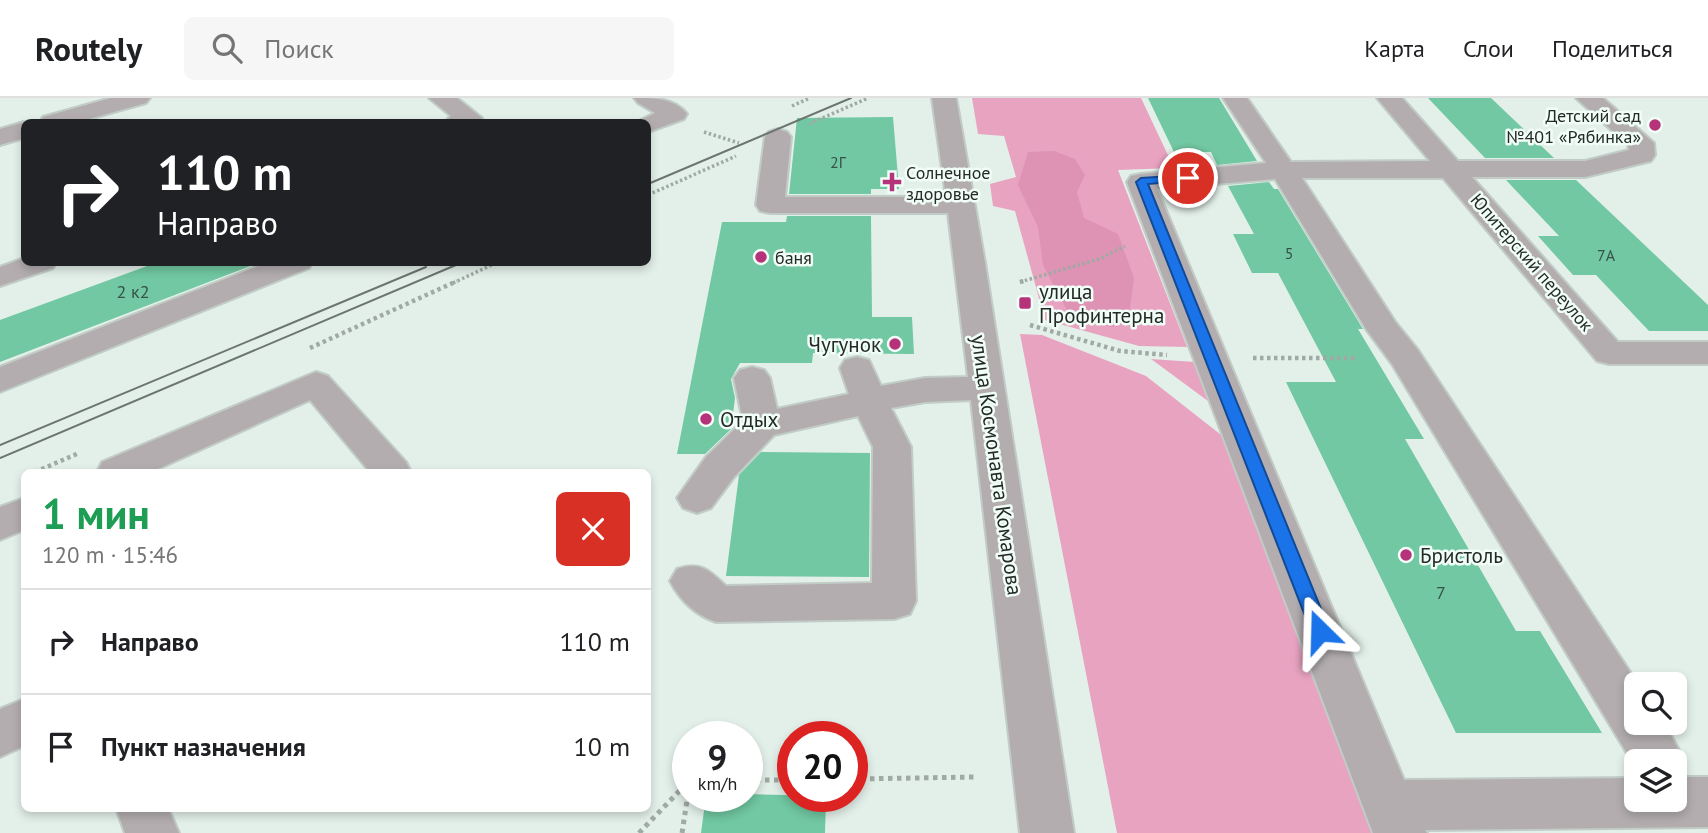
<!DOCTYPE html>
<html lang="ru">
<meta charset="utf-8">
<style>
:root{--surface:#fff;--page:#f6f6f6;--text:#202124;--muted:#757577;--line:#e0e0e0}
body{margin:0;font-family:"PT Sans",sans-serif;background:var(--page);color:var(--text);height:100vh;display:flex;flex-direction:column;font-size:26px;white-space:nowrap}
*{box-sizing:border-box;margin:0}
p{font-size:23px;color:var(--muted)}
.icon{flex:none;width:38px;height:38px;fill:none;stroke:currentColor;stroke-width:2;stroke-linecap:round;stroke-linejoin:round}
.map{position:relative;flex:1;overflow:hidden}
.panel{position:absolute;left:21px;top:371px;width:630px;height:343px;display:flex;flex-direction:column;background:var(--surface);border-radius:10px;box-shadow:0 4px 10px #0003}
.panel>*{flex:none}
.hud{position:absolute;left:21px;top:21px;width:630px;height:147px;border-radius:10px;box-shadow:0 4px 10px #0003;background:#202124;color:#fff;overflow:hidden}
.buttons{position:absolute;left:1624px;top:574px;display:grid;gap:14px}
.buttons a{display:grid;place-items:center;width:63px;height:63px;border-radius:10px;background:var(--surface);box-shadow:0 4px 10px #0003;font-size:35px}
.speed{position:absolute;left:672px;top:623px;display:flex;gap:14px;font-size:35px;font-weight:700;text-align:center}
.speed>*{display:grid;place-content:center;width:91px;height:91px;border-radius:50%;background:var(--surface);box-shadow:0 4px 10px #0003;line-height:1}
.speed small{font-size:18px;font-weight:400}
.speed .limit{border:10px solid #d22;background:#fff;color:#111}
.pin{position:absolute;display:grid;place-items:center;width:60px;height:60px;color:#fff;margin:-30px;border:4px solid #fff;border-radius:50%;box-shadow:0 2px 7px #0007}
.me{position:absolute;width:77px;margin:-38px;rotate:338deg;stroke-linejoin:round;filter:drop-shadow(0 0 5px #0008)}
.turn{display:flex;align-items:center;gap:24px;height:147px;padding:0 21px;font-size:32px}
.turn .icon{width:91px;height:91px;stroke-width:2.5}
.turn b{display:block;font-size:49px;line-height:60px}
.round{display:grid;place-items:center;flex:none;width:74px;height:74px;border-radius:10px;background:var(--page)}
.overview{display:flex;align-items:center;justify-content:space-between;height:119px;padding:0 21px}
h1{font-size:42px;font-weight:600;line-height:52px;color:#1e9e55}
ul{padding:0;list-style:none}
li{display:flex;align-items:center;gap:21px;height:105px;padding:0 21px;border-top:2px solid var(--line)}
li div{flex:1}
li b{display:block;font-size:26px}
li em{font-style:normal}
header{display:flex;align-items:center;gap:42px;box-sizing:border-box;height:98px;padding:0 35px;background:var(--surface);border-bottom:2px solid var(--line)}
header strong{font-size:33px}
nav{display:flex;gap:38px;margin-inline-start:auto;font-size:24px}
.search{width:490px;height:63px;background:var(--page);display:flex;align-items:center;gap:18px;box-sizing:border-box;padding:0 24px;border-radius:10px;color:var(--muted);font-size:26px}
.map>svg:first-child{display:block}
</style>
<header>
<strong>Routely</strong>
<div class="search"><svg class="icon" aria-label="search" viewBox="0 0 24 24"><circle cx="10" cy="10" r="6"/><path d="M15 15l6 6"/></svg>Поиск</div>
<nav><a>Карта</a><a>Слои</a><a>Поделиться</a></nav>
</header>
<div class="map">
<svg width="1708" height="735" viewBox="0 0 1708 735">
<rect width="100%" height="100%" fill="#e3f0e9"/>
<path fill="#e8a3c1" d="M972,0h169l33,70 -56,2 69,177 -48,-1 -94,-26 -30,-109 -22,-5 -3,-22 26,-7 -12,-41 -26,-2z
M1020,236l22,1 104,41 79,62 153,395h-261z
M1151,261l44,3 13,39z"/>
<path fill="#de92b4" d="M1054,53l21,8 10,16 -8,17 7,26 34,16 16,44 -4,30 -17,19 -41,-7 -29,-55 -5,-38 -20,-42 10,-33z"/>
<path fill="#71c8a2" d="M1148,0h71l38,63 -40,4 -6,-13h-37z
M1428,0h63l63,60h-69z
M893,19l6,72h-28v5h-82l8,-76z
M1506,82h70l132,125v26h-59l-53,-56h-23l-35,-39h21z
M1269,84l5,7h4l85,140h-5l66,110h-19l111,192h24l62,102h-146l-170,-351h50l-58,-109h-26l-19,-39h21l-26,-48z
M787,118h84l1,101h40l2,37 -101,-1 -1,10h-72l-9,16 4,19 -4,31 -26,25h-28l45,-232h64z
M158,164h94l1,3 -253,97v-42z
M761,354l109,1 -1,124 -143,-1 13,-101z
M747,696l79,2 -1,37h-124l5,-37z"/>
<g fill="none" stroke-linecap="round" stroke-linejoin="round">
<g stroke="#c1ccc6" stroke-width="4">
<path id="minor" d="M111,0h39l-4,5 -68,19h-38l3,-5z
M429,0h28l25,20 -3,4h-34l6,-6z
M634,0c19,0 41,0 53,16l-3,5 -36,13v-10h-11l18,-9 -17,-10z
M932,0h24l29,165 89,570h-54l-49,-433 -46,2 -34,6 20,39 5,154 -6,13 -16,5 -178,3c-21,-7 -36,-22 -46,-41l7,-12c23,-8 32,1 49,17l146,-3 1,-136 -15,-31 -84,19 -40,42 -23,31 -14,5 -14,-5 -6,-10 29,-41 37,-36 -9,-43 6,-8 12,-3 12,3 6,8 7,31 72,-15 -9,-26 5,-8 12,-3 12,3 12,26 44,-8 43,-1 -20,-164h-178l-10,-2 -4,-6 9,-68 4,-5 9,-3 9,3 4,5 -6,60h161z
M1223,0h24l44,64 139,-1 -53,-63h25l56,63h127l44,-11 -1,-5 -52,-47h27l51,45 1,12 -4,6 -66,16h-113l146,165h90v22h-99l-12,-3 -154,-183h-141l94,145 22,27 220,334 -2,39h28l21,38 -7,16h30v50l-283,3 2,3h-54l-246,-651 4,-6 10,-2 125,-11zM1275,81l91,150 26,35 244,404v-7h39v39h-39v-22l-232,2 -247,-591z
M24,24v16l-24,7v-16z
M24,160v4h33l-4,6 -53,18v-19z
M269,164h44l-4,6 -309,124v-25z
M316,274l12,4 78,86 5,10h-41l-60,-72 -159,72h-54l5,-10z
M24,400v32l-24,10v-33z
M24,601v47l-24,11v-48z
M116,710h52l11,25h-54z"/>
</g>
<path stroke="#a0aaa4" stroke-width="3.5" stroke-dasharray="2.5 2.5" stroke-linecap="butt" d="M792,8l18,-8
M809,26l59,-26
M704,34l35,11
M648,97l88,-39
M1020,184l79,-23 26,-13
M453,185l45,-21"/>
<path stroke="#a0aaa4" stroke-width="4.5" stroke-dasharray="3.5 3.5" stroke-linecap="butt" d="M1020,184l4,-1
M1030,227l90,26 47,4
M310,250l147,-67
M1253,260h103
M35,374l44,-19"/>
<path stroke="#a0aaa4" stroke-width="5" stroke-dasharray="4.5 4.5" stroke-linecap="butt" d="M852,681l124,-2
M747,682h46
M639,735l49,-51
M682,735l6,-39"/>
<use href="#minor" fill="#b3adaf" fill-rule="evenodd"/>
<path stroke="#6d7571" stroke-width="2" d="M648,86l203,-86
M0,347l426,-178
M0,360l463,-196"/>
</g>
<path fill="#1a73e8" stroke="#114b97" stroke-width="2" d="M1188,77l4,1v4l-44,4 182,447 -3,6 -7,2 -6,-2 -3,-6 -175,-449 5,-4z"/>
<g fill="#b6337a" stroke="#f0fef7" stroke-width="2.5">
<circle cx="1655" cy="27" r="7"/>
<path d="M888.5 73.5h7v7h7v7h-7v7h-7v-7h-7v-7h7z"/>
<circle cx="761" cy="159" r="7"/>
<rect x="1018" y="198" width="14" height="14" rx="3.5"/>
<circle cx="895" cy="246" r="7"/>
<circle cx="706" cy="321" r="7"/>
<circle cx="1406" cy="457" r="7"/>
</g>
<g text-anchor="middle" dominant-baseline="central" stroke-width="5" stroke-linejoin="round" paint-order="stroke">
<g font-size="16" fill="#385246">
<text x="838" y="64">2Г</text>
<text x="1289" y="155">5</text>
<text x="1606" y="157">7А</text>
</g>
<g font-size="18" fill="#252a27" stroke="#f0fef7" text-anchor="start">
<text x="1641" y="17" text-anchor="end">Детский сад<tspan x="1641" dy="21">№401 «Рябинка»</tspan></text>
<text x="906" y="74">Солнечное<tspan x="906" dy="21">здоровье</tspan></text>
<text x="775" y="159">баня</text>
</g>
<g font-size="18" fill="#252a27" stroke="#f0fef7">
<text transform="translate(1532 164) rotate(49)">Юпитерский переулок</text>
</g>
<g font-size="18" fill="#385246">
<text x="133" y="193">2 к2</text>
<text x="1441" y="494">7</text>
</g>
<g font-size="21" fill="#252a27" stroke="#f0fef7" text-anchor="start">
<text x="1039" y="193">улица<tspan x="1039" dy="24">Профинтерна</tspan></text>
<text x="881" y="246" text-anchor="end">Чугунок</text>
<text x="720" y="321">Отдых</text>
<text x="1420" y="457">Бристоль</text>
</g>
<g font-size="21" fill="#252a27" stroke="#f0fef7">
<text transform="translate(997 367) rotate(82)">улица Космонавта Комарова</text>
</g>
</g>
</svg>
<div class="buttons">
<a><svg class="icon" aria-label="search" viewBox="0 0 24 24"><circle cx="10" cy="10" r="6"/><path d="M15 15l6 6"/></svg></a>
<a><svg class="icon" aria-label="layers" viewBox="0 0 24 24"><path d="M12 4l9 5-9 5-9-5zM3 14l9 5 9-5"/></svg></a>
</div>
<div class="speed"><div>9<small>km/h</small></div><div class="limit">20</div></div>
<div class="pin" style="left:1188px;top:80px;background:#d93025"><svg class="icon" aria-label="arrive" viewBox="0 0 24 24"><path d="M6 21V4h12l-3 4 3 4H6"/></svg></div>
<svg class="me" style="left:1320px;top:533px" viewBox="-20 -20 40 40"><path d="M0-17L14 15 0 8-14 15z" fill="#1a73e8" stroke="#fff" stroke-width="4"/></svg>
<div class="hud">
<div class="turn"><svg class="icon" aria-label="right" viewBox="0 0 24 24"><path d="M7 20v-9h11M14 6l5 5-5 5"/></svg><div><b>110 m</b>Направо</div></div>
</div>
<section class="panel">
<div class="overview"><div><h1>1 мин</h1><p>120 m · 15:46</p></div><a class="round" style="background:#d93025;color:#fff"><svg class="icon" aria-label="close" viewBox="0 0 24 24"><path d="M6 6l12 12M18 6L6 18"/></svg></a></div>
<ul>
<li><svg class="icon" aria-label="right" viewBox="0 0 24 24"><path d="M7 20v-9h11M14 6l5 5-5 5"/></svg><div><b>Направо</b></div><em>110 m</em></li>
<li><svg class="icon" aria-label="arrive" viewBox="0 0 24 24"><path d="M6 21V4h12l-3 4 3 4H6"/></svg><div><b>Пункт назначения</b></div><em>10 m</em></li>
</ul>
</section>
</div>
